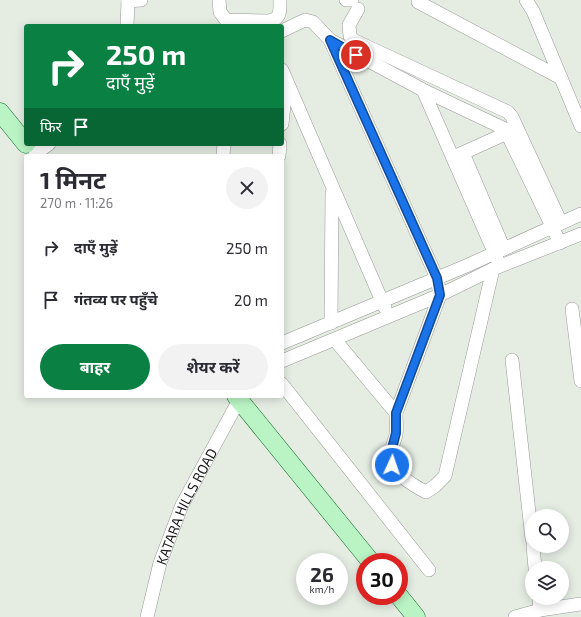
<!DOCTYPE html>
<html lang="hi">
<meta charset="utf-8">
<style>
:root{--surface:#fff;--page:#f2f2f3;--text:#2b2b33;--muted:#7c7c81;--accent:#0b8043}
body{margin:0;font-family:"Exo 2","Noto Sans Devanagari",sans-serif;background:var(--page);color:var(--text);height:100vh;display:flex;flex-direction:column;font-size:15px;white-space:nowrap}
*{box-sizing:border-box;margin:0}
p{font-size:13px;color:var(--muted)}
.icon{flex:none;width:22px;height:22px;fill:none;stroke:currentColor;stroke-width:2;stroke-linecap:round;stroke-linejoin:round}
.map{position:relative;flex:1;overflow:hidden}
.details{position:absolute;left:24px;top:154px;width:260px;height:244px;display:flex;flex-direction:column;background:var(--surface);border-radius:4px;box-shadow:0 2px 10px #0003}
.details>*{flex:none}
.guide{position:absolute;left:24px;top:24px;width:260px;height:122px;border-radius:4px;box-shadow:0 2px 10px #0003;background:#0b8043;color:#fff;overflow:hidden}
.tools{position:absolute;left:525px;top:509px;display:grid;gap:8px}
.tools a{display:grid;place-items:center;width:44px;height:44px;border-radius:50%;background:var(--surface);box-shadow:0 2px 10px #0003;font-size:20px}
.speed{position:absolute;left:296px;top:553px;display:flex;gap:8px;font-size:20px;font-weight:700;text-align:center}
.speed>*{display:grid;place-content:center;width:52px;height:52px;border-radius:50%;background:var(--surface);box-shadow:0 2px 10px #0003;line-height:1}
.speed small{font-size:10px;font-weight:400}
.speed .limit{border:6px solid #d22;background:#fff;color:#111}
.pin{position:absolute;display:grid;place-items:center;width:34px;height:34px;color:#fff;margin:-17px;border:2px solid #fff;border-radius:50%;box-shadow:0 1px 4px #0007}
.me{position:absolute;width:44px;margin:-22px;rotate:3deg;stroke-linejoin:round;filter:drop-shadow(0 0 3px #0008)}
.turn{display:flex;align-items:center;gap:14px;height:84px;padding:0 16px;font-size:18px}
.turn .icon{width:52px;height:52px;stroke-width:2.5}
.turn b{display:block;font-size:28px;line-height:34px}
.then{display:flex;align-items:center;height:38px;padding:0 16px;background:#0003;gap:8px;font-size:15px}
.round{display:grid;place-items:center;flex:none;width:42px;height:42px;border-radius:21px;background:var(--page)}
.overview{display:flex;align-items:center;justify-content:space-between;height:68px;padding:0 16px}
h1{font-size:24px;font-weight:700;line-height:30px}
.primary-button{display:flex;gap:8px;margin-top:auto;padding:8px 16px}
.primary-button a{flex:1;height:46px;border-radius:24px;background:var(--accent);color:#fff;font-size:16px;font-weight:700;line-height:46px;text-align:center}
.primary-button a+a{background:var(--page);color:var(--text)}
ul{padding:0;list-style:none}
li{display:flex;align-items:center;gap:12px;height:52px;padding:0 16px}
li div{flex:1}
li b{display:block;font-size:15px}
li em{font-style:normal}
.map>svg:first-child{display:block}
</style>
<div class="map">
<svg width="581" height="617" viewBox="0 0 581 617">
<rect width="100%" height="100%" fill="#e5ede3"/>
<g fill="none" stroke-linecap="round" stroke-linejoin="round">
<g stroke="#999" stroke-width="14">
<g id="street">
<path d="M219,0l1,12 6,8 43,1c12,-2 11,-10 11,-21"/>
<path d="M346,0h6"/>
<path d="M420,0l-2,2 143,76"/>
<path d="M526,0l7,11 48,115"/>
<path d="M128,1l13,-1"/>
<path d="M358,9l-9,16 1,11 3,4 155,72 4,5 49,106"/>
<path d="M127,26l1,-26"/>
<path d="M282,31l23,-11 8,2 17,18 93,50 82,39 55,114"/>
<path d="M330,40l107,238 3,17 -44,118 -61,-73"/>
<path d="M282,70l103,238"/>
<path d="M423,90l75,171"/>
<path d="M282,124l4,-40"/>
<path d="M463,153l41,96"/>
<path d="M35,154l14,-10"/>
<path d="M223,156l1,-12"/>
<path d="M279,156l1,-12"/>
<path d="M456,156l51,-23"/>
<path d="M572,309l9,72"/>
<path d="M331,323l1,-130"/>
<path d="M282,343l184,-77 115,-52"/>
<path d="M512,360l20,179"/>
<path d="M282,361l158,-66 53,-26 88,-35"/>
<path d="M282,384l147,186"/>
<path d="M396,413c0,7 1,15 0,22 -2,7 -5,14 -6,21 -1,15 24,30 36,36l9,-6 10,-10 48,-207"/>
<path d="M533,546l2,22"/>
<path d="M539,598l1,12 41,-6"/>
<path id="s1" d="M147,617l13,-54 22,-58 57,-105"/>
<path d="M515,617l25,-7"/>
</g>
</g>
<g stroke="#0e6925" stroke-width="19">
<path id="secondary" d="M0,112l26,32
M236,396l135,166
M399,596l17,21"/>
</g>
<use href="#street" stroke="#fff" stroke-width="13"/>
<use href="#secondary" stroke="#baf4c5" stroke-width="18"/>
</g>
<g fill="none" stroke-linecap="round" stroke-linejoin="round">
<g stroke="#114b97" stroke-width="10">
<path id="route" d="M356,55l-26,-15 107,238 3,17 -44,118v20l-6,23 2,9"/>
</g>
<use href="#route" stroke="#1a73e8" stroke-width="7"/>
</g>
<g text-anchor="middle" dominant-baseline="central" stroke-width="4" stroke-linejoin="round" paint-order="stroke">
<g font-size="14" fill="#1c1c1c" stroke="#fff">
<text stroke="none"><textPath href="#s1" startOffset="118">KATARA HILLS ROAD</textPath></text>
</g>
</g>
</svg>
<div class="tools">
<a><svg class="icon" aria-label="search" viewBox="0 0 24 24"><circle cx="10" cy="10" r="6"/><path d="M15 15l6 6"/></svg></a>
<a><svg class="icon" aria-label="layers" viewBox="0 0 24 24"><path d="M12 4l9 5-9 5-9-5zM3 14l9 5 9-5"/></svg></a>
</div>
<div class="speed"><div>26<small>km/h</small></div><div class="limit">30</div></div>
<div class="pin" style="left:356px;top:55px;background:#d93025"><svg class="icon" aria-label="arrive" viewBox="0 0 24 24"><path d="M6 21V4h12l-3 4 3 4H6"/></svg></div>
<svg class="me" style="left:392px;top:465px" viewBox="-20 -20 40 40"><circle r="17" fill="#1a73e8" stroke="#fff" stroke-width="3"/><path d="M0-11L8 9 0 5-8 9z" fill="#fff"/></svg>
<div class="guide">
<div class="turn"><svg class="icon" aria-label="right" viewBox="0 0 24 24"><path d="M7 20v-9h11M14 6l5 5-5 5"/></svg><div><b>250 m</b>दाएँ मुड़ें</div></div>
<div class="then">फिर<svg class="icon" aria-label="arrive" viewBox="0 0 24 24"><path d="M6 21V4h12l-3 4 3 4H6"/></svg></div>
</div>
<section class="details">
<div class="overview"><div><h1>1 मिनट</h1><p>270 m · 11:26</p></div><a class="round"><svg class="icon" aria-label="close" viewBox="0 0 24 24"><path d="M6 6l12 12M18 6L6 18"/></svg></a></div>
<ul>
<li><svg class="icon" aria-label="right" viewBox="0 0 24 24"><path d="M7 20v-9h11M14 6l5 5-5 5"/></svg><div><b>दाएँ मुड़ें</b></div><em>250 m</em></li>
<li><svg class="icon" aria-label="arrive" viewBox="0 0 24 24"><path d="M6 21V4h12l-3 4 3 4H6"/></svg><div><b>गंतव्य पर पहुँचे</b></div><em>20 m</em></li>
</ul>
<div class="primary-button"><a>बाहर</a><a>शेयर करें</a></div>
</section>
</div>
